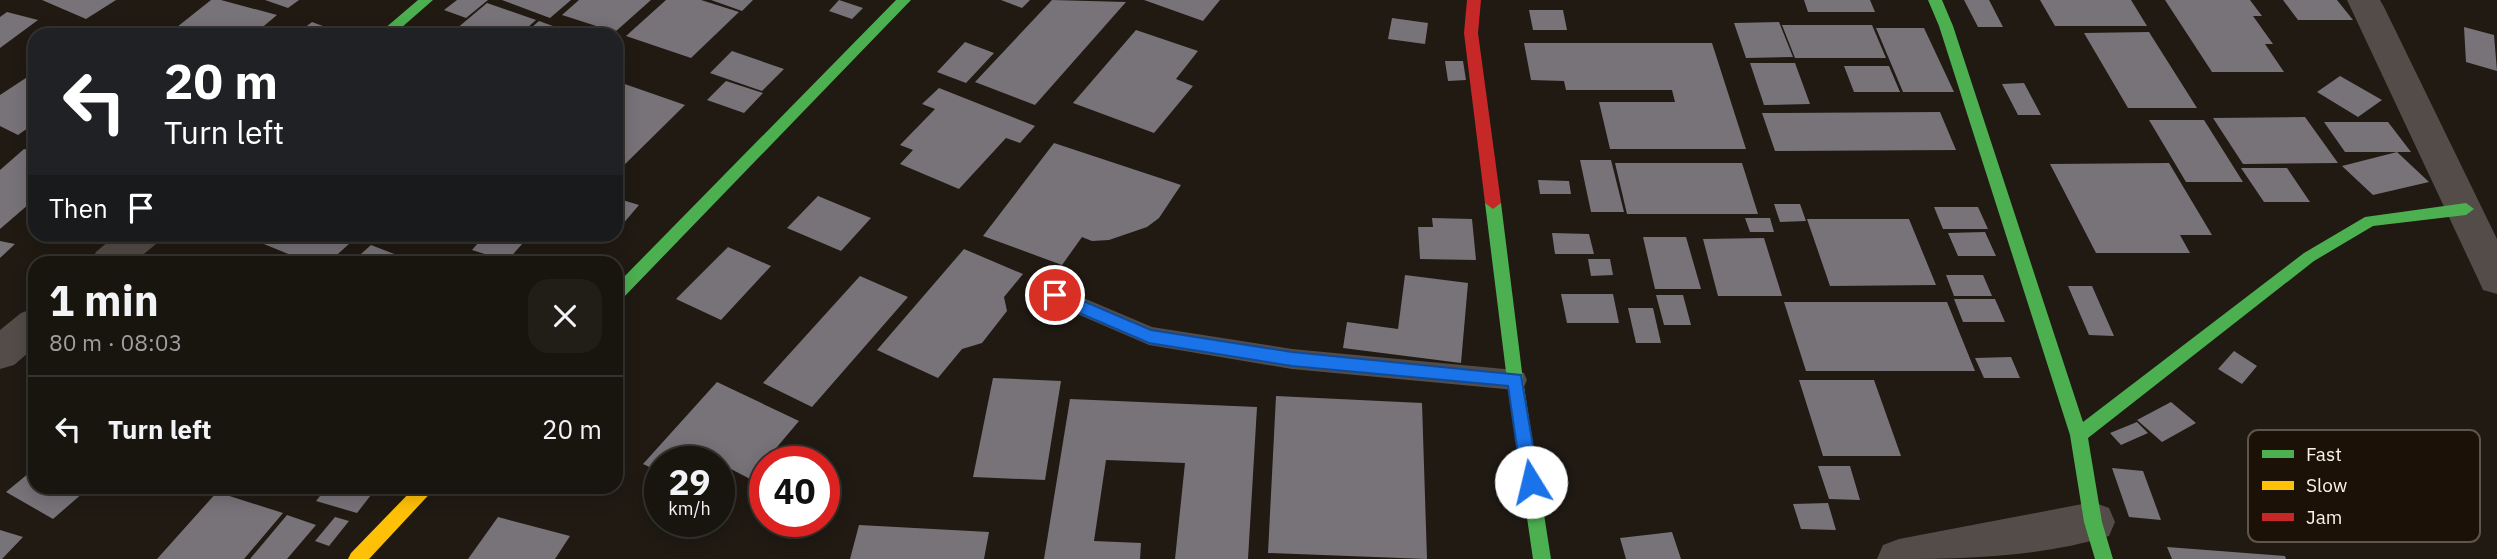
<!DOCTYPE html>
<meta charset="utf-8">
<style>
:root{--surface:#18140e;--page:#211d17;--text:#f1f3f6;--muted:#9f9e9e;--line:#36332e}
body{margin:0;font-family:"IBM Plex Sans",sans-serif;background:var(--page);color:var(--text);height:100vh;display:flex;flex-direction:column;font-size:26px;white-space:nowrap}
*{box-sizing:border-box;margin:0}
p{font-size:23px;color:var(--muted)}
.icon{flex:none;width:38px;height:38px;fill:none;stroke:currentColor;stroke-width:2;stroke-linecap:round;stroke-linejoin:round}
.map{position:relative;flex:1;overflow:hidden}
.details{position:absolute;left:28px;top:256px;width:595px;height:238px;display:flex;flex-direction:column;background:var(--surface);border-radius:21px;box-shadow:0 4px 18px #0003,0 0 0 2px var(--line)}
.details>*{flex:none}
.guide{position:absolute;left:28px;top:28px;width:595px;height:214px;border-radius:21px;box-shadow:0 4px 18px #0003,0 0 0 2px var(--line);background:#202124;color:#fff;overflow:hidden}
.speed{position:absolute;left:644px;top:446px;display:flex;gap:14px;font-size:35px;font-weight:700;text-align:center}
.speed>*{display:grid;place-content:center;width:91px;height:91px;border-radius:50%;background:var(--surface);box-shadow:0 4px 18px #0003,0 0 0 2px var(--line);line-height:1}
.speed small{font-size:18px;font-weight:400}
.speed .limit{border:10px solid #d22;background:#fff;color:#111}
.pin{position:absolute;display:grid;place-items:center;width:60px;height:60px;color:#fff;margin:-30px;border:4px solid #fff;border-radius:50%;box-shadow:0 2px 7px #0007}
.me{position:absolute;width:77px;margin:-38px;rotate:351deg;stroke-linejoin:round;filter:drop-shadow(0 0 5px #0008)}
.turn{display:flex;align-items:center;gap:24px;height:147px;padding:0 21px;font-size:32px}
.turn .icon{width:91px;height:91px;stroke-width:2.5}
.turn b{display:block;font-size:49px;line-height:60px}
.then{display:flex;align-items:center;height:66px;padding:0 21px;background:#0003;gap:14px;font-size:26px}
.round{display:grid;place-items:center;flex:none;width:74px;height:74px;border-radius:21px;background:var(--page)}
.head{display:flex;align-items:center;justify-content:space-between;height:119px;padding:0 21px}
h1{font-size:42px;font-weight:700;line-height:52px}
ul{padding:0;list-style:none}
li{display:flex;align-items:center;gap:21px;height:105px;padding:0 21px;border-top:2px solid var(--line)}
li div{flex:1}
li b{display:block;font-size:26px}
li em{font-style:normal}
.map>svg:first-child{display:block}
</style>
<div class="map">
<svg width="2497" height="559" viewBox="0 0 2497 559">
<rect width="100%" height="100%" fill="#201a13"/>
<path fill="#787379" d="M42,0h74l-30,19z
M211,0h10l56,15 -24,20h-86z
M265,0h34l-11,8z
M457,0h31l-22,18 -22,-8z
M502,0h69l-21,18z
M579,0h72l-36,32 -53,-17z
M666,0h35l38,12 -48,46 -65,-22z
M711,0h42l-11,11z
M839,0l24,8 -11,11 -23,-8z
M1001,0h29l-8,8z
M1052,0l74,2 -91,103 -60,-23z
M1144,0h76l-17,21z
M1804,0h66l5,12h-67z
M1964,0h25l14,27h-25z
M2040,0h91l16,26h-92z
M2165,0h85l12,16h-9l20,28h-8l19,28h-72z
M2283,0h54l16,20h-55z
M487,3l49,17 -17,15h-70z
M1529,10h34l4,20h-34z
M7,12l31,8 -38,28v-31z
M1392,18l36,5 -3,21 -37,-5z
M539,21l39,14h-55z
M312,22l35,13h-52z
M1779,22l14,35 -47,1 -12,-35z
M1782,25h90l14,33h-91z
M2464,27l30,8 3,36 -31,-9z
M1876,28h48l30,64h-51z
M1136,30l62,21 -22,28 17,7 -39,47 -81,-30z
M2149,32l48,76h-69l-44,-75z
M965,42l29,11 -28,30 -29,-11z
M1524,43h188l34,106h-136l-11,-47h76l-3,-12h-106l-2,-9 -33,-1z
M732,51l52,18 -22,22 -52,-18z
M1445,61h18l3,19 -18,1z
M1750,63h45l15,41 -46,1z
M1844,66h45l11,26h-46z
M35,72v51l-17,12 -18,-9v-31z
M2340,76l42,24 -24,17 -41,-25z
M616,81l69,24 -69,68z
M726,81l37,12 -19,20 -37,-13z
M2024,83l17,32h-23l-16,-31z
M939,88l96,38 -15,17 -14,-5 -47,51 -59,-25 13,-14 -13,-5 35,-36 -13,-5z
M1940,112l16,38 -181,1 -13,-38z
M2305,117l33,46 -95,1 -30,-46z
M2149,120h55l39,62h-57z
M2324,122h64l23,30h-66z
M1054,143l127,42 -22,33 -12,9 -38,13 -17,1 -10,-4 -20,28 -79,-29z
M24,149l11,2v55l-6,-2 -29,25v-59z
M2397,152l32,30 -56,13 -31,-29z
M1580,160h31l13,52h-33z
M1615,163h127l16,51h-131z
M2169,163l43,72h-32l10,18h-94l-46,-89z
M2241,168h46l23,34h-46z
M1538,180l31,1 2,13h-31z
M818,196l53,22 -30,33 -54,-23z
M616,198l23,7 -23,27z
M1774,204h26l6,17 -26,1z
M1934,207h44l10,22h-45z
M1432,218l40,1 4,41 -56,-1 -2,-32h15z
M1745,218h25l4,14h-24z
M1807,219h102l27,66 -106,1z
M1985,232l11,24h-38l-10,-23z
M1552,233l37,1 5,20h-39z
M253,234h107l-31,28h-21l-59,-24z
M486,234h45l-24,27 -35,-11z
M1643,237h43l15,52h-46z
M1764,238l18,58h-64l-15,-57z
M0,241l15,3 -15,14z
M371,245l44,17h-63z
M728,247l43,19 -50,54 -45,-21z
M964,249l59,25 -19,23 3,14 -25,32 -20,6 -24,29 -61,-28z
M1588,259h22l3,16 -22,1z
M1405,275l63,8 -7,80 -118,-15 4,-26 51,7z
M1946,275h37l9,21h-38z
M860,276l48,21 -96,110 -49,-24z
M2068,286h24l22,50 -25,-1z
M1561,294h52l6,29h-52z
M1656,295h27l8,30h-27z
M1954,299h41l10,23h-42z
M1784,302h163l28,69h-169z
M1628,308h25l8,35h-25z
M2234,351l23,15 -15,18 -24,-15z
M2011,357l9,21h-36l-9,-20z
M993,378l68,3 -16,99 -72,-3z
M1799,380h75l27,76h-78z
M717,382l82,39 -49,58 -19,-10 -12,13v-20h-59v10l-17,-8z
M1276,396l146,7 5,156 -159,-6z
M1070,399l187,8 -9,152h-73l10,-96 -79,-3 -12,81 47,2 -1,16h-96z
M2171,402l25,21 -34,19 -25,-22z
M2137,422l11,11 -27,12 -11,-12z
M1818,466h32l10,34 -31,-1z
M35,468v18h56l-38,33 -47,-27z
M2112,468l31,3 18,49 -32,-3z
M328,486h50l-21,27 -41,-12z
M217,492l66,21 -39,46h-87z
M1828,503l8,27 -35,-1 -8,-25z
M287,515l29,10 -29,34h-37z
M335,517l14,4 -20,25 -14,-5z
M498,517l72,19 -15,23h-87z
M859,525l130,7 -5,27h-134z
M0,530l23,7 -21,22h-2z
M1672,532l9,27h-55l-6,-21z
M2167,547l118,9 1,3h-114z"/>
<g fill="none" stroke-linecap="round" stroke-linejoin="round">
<path fill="#534c49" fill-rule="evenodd" d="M1055,286l97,41 140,22 223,21 9,3 3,7 -3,7 -9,3 -223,-21 -143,-24 -102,-44 -3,-6 3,-6z"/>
<path fill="#534c49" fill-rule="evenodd" d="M2347,0h33l4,7 113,232v55l-14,-4 -5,-11z
M117,234h44l-5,10 -22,18h-44l6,-10z
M35,308v39l-21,18 -14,4v-39l21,-17z
M2093,502l16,6 6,14 -6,14c-75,23 -155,23 -232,23l6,-14 16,-6z"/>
<path fill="#4caf50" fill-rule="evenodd" d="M418,0h15l-40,35h-16z
M896,0h15l-289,299 -6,2v-16z
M1928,0h14l11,26 130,396 221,-169 61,-36 101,-14 8,6 -8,6 -93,11 -59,35 -226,177 14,84 11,37h-18l-11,-37 -14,-87 -131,-409z
M1493,197l8,6 22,177 28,179h-18l-26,-179 -22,-177z"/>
<path fill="#ffc107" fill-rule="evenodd" d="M416,486h21l-68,73h-21l3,-6z"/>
<path fill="#c62828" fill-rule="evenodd" d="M1467,0h14l-3,33 23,170 -8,6 -8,-6 -21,-170z"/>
</g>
<path fill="#1a73e8" stroke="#114b97" stroke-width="2" d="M1055,289l96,41 141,22 229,23 18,107 -2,6 -6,2 -7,-2 -2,-6 -14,-96 -216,-20 -143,-23 -100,-43 -2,-5 2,-4z"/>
<rect x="2248" y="430" width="232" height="112" rx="10" fill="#1b1106" stroke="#5e554b" stroke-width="2"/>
<rect x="2262" y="450" width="32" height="8" fill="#4caf50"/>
<rect x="2262" y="481" width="32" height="9" fill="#ffc107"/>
<rect x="2262" y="513" width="32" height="8" fill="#c62828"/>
<g font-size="19" fill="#fbf3eb">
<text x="2306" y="461">Fast</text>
<text x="2306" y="492">Slow</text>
<text x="2306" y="524">Jam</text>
</g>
</svg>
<div class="speed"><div>29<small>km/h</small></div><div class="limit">40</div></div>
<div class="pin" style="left:1055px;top:295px;background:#d93025"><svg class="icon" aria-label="arrive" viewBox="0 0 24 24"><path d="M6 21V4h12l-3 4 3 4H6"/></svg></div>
<svg class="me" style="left:1531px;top:482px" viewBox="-20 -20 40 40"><circle r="19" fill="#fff"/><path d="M0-13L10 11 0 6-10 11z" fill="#1a73e8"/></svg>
<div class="guide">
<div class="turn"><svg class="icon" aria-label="left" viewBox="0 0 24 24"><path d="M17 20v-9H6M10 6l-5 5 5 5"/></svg><div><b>20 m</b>Turn left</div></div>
<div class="then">Then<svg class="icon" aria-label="arrive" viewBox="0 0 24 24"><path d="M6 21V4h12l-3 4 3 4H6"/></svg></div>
</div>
<section class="details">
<div class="head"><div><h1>1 min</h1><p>80 m · 08:03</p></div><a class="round"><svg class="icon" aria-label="close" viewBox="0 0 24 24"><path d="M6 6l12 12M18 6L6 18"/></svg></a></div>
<ul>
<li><svg class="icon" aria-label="left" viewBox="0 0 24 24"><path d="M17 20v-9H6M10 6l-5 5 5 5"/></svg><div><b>Turn left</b></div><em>20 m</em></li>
</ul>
</section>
</div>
